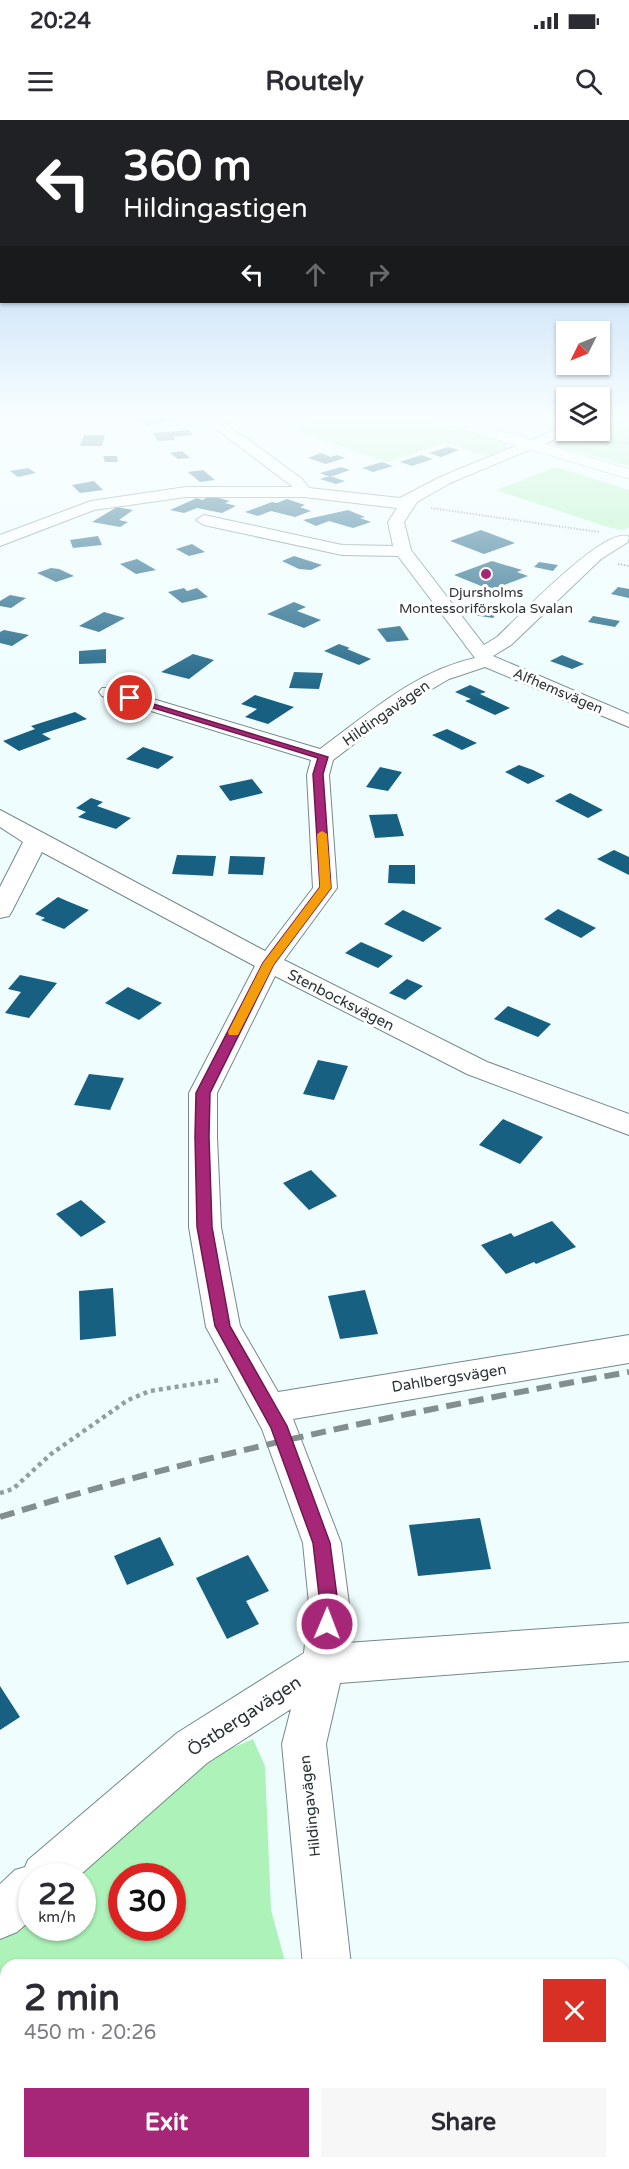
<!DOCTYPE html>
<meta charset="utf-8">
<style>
:root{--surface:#fff;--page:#f7f7f7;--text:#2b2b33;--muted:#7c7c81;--accent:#a62777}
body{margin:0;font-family:"Varela Round",sans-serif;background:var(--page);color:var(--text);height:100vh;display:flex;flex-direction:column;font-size:22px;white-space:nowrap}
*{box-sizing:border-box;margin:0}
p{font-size:20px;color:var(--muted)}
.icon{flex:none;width:33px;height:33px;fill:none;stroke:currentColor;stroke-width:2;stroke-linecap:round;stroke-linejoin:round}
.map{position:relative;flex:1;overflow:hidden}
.details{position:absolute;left:0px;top:1839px;width:630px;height:210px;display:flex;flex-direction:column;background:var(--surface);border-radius:18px 18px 0 0;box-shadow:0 2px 4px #0004}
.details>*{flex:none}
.hud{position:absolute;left:0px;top:0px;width:630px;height:183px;box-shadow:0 2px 4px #0004;background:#202124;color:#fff;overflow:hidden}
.needle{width:39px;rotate:227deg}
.tools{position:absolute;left:556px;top:201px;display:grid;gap:12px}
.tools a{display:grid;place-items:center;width:54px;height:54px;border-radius:0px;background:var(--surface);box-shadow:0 2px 4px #0004;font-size:30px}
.speed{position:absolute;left:18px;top:1743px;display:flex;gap:12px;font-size:30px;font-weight:700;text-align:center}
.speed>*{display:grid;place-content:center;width:78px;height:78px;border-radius:50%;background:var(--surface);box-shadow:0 2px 4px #0004;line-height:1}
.speed small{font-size:15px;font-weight:400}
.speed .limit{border:9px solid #d22;background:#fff;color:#111}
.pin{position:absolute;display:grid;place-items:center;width:51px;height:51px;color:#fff;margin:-26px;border:3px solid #fff;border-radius:50%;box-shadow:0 2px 6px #0007}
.me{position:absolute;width:66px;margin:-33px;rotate:1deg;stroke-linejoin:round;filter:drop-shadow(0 0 4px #0008)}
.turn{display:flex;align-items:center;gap:21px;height:126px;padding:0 24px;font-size:27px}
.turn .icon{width:78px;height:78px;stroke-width:2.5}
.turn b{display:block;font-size:42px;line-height:51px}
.lanes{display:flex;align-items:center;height:57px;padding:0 24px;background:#0003;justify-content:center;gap:30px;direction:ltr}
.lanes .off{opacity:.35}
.round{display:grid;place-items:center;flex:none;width:63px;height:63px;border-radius:0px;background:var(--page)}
.overview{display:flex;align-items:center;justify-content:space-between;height:102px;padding:0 24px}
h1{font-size:36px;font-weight:800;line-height:45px}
.button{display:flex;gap:12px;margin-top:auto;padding:12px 24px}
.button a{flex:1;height:69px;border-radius:0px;background:var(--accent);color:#fff;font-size:24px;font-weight:800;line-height:69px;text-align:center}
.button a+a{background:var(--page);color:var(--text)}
.status{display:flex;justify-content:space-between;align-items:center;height:42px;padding:0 30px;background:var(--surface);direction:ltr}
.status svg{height:16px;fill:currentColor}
header{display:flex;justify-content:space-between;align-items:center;height:78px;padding:0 24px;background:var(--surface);font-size:27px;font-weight:800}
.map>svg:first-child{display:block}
</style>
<div class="status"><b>20:24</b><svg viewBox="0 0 49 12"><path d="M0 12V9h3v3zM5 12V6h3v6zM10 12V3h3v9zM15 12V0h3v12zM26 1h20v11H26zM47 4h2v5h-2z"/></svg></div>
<header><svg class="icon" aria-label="menu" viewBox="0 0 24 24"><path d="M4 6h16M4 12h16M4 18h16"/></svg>Routely<svg class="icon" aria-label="search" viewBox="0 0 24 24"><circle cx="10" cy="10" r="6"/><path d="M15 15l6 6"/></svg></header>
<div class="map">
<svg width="629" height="2049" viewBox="0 0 629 2049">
<rect width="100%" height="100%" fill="#effdfe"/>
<path fill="#adf2b8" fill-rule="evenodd" d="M302,295h119l87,28 -3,6 -19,7 -41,-13 -58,19 -96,-33 22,-7z
M607,295h22v51l-84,-23 27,-12 28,-1v-12z
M556,347l73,23v38l-6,2 -12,-2 -115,-38z
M253,1619l12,27 6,144 15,55h-280v198h336l2,6h-344v-236l31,-27 1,22h50v-52h-17l128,-111zM122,1756h50v52h-50z"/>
<path fill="#176082" d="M171,295h5l4,4 -33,7 -7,-8z
M248,295l22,3 8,-2 6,2 -13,3z
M491,295h19l9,3 -9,3z
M189,310l4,5 -20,2 2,3 -17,1 -5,-8z
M84,315h21l-3,11h-22z
M448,327l11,3 -18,7 -12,-4z
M182,331l8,7 -12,1 -8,-6z
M321,333l10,4 6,-2 8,3 -19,6 -18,-6z
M421,335l12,4 -21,7 -12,-4z
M103,336h14l1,6h-13z
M382,342l11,4 -20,6 -11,-4z
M341,347l9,3 -20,7 -10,-4z
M28,348l8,5 -18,4 -8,-6z
M203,350l12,10 -15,2 -12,-10z
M326,357h7l12,4 -9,3 -16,-5z
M94,361l9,9 -23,3 -8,-8z
M211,376l19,5 -5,2 11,3 -14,7 -25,-5 -13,5 -14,-3 27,-12 5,2z
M287,379l18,6 -5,2 11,4 -16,6 -24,-6 -13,5 -13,-4 27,-10 5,1z
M117,387l16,3 -14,10 9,2 -8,5 -28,-5z
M348,390l17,7 -5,1 11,4 -18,6 -24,-7 -13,5 -13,-6z
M481,410l34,13 -31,11 -34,-13z
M98,416l4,9 -29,3 -3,-8z
M192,424l13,8 -16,4 -13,-7z
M294,436l28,9 -11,5 -12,-1 -17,-8z
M137,439l19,11 -20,4 -16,-10z
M492,441l30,9 -5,2 11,4 -37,14 -37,-15z
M539,442l19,3 -5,6 -19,-4z
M51,448l8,1 15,7 -18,6 -19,-9z
M618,467l11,2v9l-18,-4z
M184,468l3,3 10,-3 11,9 -26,6 -14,-11z
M10,475l16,3 -15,10 -11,-2v-5z
M294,482l12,5 -9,4 24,9 -17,8 -37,-14z
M479,488l19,3 -5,7 -19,-3z
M104,492l21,6 -26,14 -20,-6z
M593,496l27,5 -5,6 -27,-5z
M400,506l9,14 -22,2 -10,-13z
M4,510l25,5 -17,11 -12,-3v-11z
M339,524l11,4 -3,1 24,10 -12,6 -35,-14z
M106,529v14l-27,1v-13z
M193,534l21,6 -25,19 -28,-7z
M562,535l22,9 -12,5 -22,-8z
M294,552l29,1 -4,16 -30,-1z
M470,565l16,7 -6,2 30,14 -15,7 -30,-14 6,-2 -16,-7z
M255,575l39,12 -26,17 -23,-7 12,-8 -16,-5z
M75,592l12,7 -45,15 9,5 -32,12 -16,-10 32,-12 -4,-3z
M447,609l30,14 -15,7 -30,-15z
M143,627l31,10 -16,12 -32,-10z
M519,645l14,5 12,6 -17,8 -23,-12z
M380,647l22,5 -14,19 -22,-4z
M252,659l11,14 -33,8 -11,-15z
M570,673l33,17 -15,8 -33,-17z
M91,678l12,4 -6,4 34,12 -15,11 -38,-12 8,-5 -10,-4z
M397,694l7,22 -29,2 -6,-23z
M614,730l15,7v18l-32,-16z
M177,735l39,1 -3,20 -41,-2z
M230,736l35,1 -2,18 -35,-1z
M389,745h26v19l-27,-1z
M58,777l9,4 22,9 -25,19 -23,-9 4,-2 -10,-4z
M558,789l38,19 -15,10 -37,-19z
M403,790l39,18 -19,14 -39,-18z
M361,822l32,14 -15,12 -33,-15z
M20,855l37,8 -28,35 -24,-5 16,-21 -13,-3z
M407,859l16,7 -18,14 -16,-7z
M128,867l34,16 -23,17 -34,-17z
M508,886l43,18 -13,13 -44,-18z
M318,940l30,6 -14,34 -31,-6z
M89,954l35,4 -14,32 -36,-5z
M503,999l40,18 -23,27 -41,-19z
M311,1050l26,26 -28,14 -26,-27z
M81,1080l25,22 -25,15 -25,-23z
M552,1101l24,26 -40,17 -2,-2 -28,12 -25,-29 30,-12 3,4z
M113,1168l3,48 -36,4 -1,-49z
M365,1170l13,44 -38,5 -12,-43z
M480,1398l11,51 -73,7 -9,-51z
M160,1417l14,28 -47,20 -13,-29z
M248,1435l21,36 -23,10 13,23 -32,15 -31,-61z
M0,1566l20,31 -20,13z"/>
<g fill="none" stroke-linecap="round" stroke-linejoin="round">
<g stroke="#74898b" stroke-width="2">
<path id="minor" d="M198,295h16l88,64 7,9 91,10 40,-21 127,-52v5l5,2 -122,51 -33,19 -13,20 7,28 73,95 13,-8c20,-18 110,-114 132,-100l-1,5 -27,17 -90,86 -18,11 136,58v13l-144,-60 -36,12 -41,24 -75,57 -4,15 8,113 -53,72 203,102 142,52v21l-162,-61 -192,-98 -58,117v44l4,90 19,99 38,66 351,-57v28l-336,56 48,124 8,61 -3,39 283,-20v38l-289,22 -14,61 25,221h-48l-21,-221 9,-35 -84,54 -128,113h-47v43l-15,13 -17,7v-55l15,-14 10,-3 3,-7 149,-127 127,-80 5,-49 -6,-61 -41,-114 -56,-102 -17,-100v-134l66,-127 -213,-114 -30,59 -3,5 -9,2v-31l23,-45 -23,-15v-17l265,141 48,-63 -6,-113 4,-15 -209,-64 -3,-4 3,-4h14l204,61c48,-35 95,-78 155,-91l-77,-102 -56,-1 -138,-30 -8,-5 8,-5 138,30 51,1 -5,-24 9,-14 -93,-11h-118l-92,13 -94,36v-11l91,-34 95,-14h107z
M353,2043h52l3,6h-54z"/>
</g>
<g stroke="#74898b" stroke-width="1">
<path id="tertiary" d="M424,295h23l182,54v10l-203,-61z"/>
</g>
<path stroke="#929e9f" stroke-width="2" stroke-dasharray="1.5 1.5" stroke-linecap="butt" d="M600,303l16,-8
M588,322l41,1
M431,388l168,24
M618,444l11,2"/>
<path stroke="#929e9f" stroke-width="4.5" stroke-dasharray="4 4" stroke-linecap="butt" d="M0,1373l13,-4 38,-35 77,-54 22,-9 70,-11"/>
<use href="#minor" fill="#fff" fill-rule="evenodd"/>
<use href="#tertiary" fill="#fff" fill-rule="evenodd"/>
<path stroke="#838e8f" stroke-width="6" stroke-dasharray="15 8" stroke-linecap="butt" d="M0,1397c206,-65 417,-107 629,-145"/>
</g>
<linearGradient id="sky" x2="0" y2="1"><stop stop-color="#9bc3ee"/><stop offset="0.51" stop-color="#f8feff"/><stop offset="1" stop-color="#f8feff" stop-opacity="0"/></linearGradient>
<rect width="629" height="582" fill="url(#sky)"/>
<path fill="#a62777" stroke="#6c194d" stroke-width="1.5" d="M127,576l201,61 -5,17 8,114 -57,76 -64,129 -1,44 3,90 18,99 57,100 43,117 8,61 -4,26 -7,2 -6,-2 -3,-6 2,-20 -7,-61 -42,-115 -56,-102 -18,-99 -2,-90 1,-44 67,-130 57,-76 -7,-113 5,-16 -191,-58z"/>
<path fill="#f59e0b" d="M322,711l5,3 4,54 -57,76 -36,71h-9l-1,-3 35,-69 57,-76 -3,-53z"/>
<circle fill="#a62777" stroke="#fff" stroke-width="2" cx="486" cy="454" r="6"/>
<g text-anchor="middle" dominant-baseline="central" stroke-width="6" stroke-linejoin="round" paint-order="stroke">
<g font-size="14" fill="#2b3435" stroke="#fff">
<text x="486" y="472">Djursholms<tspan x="486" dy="16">Montessoriförskola Svalan</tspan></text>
</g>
<g font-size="14" fill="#2b3435" stroke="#fff">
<text transform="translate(558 571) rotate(23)">Alfhemsvägen</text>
</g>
<g font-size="15" fill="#2b3435" stroke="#fff">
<text transform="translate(386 593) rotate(-35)">Hildingavägen</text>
<text transform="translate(341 880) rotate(27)">Stenbocksvägen</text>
<text transform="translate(449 1258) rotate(-9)">Dahlbergsvägen</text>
<text transform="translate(310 1686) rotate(-96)">Hildingavägen</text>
</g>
<g font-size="18" fill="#2b3435" stroke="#fff">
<text transform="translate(244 1596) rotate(-33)">Östbergavägen</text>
</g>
</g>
</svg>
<div class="tools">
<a><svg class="needle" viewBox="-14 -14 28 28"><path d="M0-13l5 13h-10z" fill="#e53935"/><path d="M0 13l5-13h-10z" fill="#7c7c81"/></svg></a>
<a><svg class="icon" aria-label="layers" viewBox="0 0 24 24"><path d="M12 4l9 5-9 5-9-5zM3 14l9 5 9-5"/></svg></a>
</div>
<div class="speed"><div>22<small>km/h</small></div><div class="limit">30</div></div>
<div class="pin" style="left:130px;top:578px;background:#d93025"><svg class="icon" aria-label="arrive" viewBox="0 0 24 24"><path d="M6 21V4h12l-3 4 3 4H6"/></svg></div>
<svg class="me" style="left:327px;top:1504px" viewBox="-20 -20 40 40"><circle r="17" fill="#a62777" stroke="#fff" stroke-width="3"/><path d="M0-11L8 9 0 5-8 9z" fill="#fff"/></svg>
<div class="hud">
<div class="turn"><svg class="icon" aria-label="left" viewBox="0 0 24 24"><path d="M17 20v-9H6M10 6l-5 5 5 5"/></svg><div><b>360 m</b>Hildingastigen</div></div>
<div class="lanes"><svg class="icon" aria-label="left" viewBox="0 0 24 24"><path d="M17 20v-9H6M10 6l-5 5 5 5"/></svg><svg class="icon off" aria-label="ahead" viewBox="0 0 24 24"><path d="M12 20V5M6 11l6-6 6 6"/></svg><svg class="icon off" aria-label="right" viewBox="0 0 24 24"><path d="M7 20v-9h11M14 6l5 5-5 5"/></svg></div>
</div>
<section class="details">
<div class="overview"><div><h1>2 min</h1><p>450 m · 20:26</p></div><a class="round" style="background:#d93025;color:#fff"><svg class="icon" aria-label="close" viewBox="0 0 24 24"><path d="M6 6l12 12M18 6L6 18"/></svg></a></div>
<div class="button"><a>Exit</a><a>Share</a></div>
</section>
</div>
